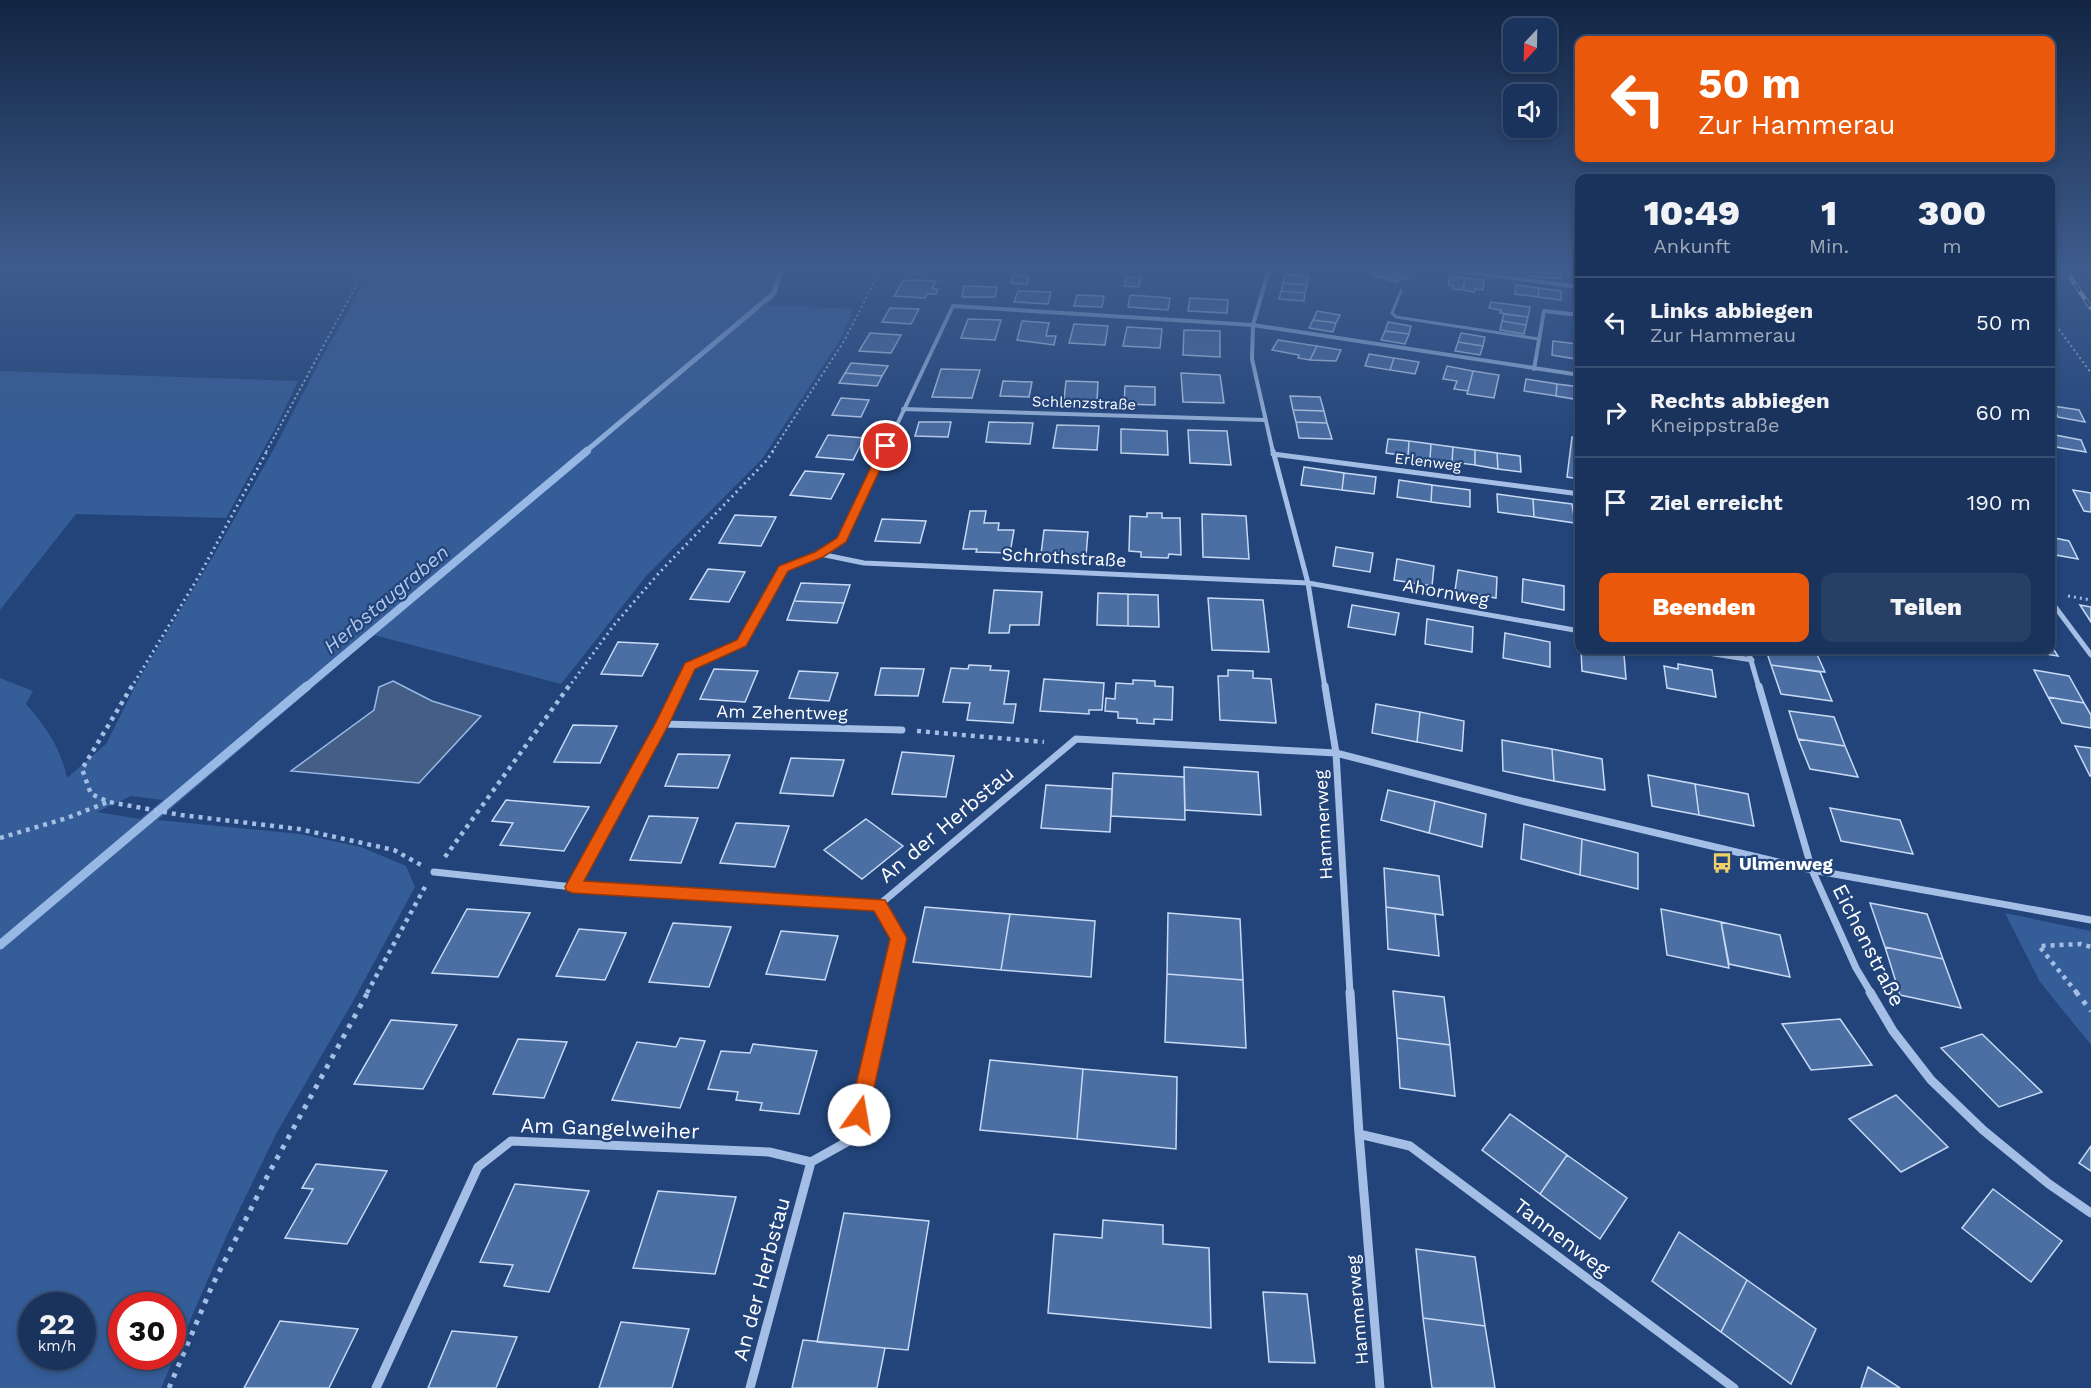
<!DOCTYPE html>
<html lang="de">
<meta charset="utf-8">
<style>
:root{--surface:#1a335c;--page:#273f65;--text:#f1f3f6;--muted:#9faabb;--line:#384e72;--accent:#ea580c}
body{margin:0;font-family:"Work Sans",sans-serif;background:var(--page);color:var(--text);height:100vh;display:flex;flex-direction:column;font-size:22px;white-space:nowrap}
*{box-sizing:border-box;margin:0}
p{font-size:20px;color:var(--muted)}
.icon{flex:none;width:33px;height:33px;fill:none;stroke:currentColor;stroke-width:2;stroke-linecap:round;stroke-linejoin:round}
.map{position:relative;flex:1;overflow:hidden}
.details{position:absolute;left:1575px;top:174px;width:480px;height:480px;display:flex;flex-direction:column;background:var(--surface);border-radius:12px;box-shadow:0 3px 9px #0003,0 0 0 2px var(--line)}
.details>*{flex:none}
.hud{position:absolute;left:1575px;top:36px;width:480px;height:126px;border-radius:12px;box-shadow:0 3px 9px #0003,0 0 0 2px var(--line);background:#ea580c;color:#fff;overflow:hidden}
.needle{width:39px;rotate:202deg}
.tools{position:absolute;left:1503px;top:18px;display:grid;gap:12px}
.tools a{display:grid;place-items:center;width:54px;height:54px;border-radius:12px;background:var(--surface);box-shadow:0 3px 9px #0003,0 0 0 2px var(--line);font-size:30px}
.speed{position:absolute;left:18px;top:1292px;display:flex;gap:12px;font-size:30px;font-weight:700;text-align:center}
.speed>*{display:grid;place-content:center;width:78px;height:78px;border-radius:50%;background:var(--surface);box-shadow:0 3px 9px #0003,0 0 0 2px var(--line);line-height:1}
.speed small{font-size:15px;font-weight:400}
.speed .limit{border:9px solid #d22;background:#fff;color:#111}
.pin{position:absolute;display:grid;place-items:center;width:51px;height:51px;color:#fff;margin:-26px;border:3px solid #fff;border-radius:50%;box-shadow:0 2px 6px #0007}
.me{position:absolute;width:66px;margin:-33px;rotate:13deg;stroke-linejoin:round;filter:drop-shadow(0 0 4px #0008)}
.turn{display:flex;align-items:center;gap:21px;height:126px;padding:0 24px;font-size:27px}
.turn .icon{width:78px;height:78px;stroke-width:2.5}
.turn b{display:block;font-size:42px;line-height:51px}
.eta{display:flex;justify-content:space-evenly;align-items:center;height:102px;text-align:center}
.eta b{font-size:36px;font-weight:800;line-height:42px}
.button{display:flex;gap:12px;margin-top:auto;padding:12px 24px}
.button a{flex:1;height:69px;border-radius:12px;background:var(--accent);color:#fff;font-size:24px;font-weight:800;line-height:69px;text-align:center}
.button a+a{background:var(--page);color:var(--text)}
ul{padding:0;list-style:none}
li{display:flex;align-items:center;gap:18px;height:90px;padding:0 24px;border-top:2px solid var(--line)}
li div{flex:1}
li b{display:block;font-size:22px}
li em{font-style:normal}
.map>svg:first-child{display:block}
</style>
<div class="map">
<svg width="2091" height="1388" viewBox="0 0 2091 1388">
<rect width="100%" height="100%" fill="#22447a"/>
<path fill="#355d98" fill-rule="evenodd" d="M369,269h415l-5,23 -11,13 86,4 -14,31 -78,119 -115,116 -86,109 -187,-49 -216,185 142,14 61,13 45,19 9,21 -63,116 -76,131 -49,101 -66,153h-161v-710l33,13 -7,13c20,23 35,44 41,74l39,-34 34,-67 71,-117 65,-115 45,-86 35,-62zM131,796l32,4 -23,19 -43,-7zM32,1305h50v51h-50zM122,1305h50v51h-50z
M0,371l298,10 -20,42 -52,95 -150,-4 -76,96z
M2005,913l86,18v114l-51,-63z"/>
<path fill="#455e86" stroke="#98b8e6" stroke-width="1.5" d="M393,681l39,20 49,15 -62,67 -128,-12 83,-61 5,-23z"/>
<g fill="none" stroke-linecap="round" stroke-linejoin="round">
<path stroke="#98b8e6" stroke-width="5" d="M585,452l189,-159 6,-24"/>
<path stroke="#98b8e6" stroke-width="8" d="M305,688l282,-237"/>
<path stroke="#98b8e6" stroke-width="9" d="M0,945l307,-259"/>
</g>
<path fill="#4b6ea3" stroke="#c7d9f4" stroke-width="1.5" d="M1374,269h19l-4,11 -17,-5z
M1393,269h7l10,2 -4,8 -7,-1 -2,4 -8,-2z
M1527,269h17v9l-17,-2z
M1544,269h17v9h-17z
M1285,274l23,3 -1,8 -24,-2z
M1013,275l16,1 -2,8 -16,-1z
M1450,276l15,2 -2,12 -10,-1v-3l-5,-1z
M1126,277l15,1 -2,9 -15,-1z
M1465,278l19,2 -1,10 -8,-1 -1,3 -11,-2z
M916,280l20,1 -4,8h6l-2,5h-9l-2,4 -31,-2 9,-15z
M1283,283l24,2 -2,8 -24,-2z
M1516,285l23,3 -1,9 -23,-3z
M964,286l33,1 -2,10h-33z
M1539,288l22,3v9l-23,-3z
M1018,291l33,1 -3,12 -34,-2z
M1281,291l24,2 -1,8 -25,-2z
M1077,295l27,1 -2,11 -28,-1z
M1130,295l40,3 -2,12 -40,-3z
M1190,298l38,2 -1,13 -39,-2z
M1491,302l39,5 -2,10 -28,-4 1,-3 -12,-2z
M890,308l29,1 -8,15 -29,-2z
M1317,311l23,4 -4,8 -23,-3z
M1504,314l24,3 -2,8 -24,-4z
M968,319l33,1 -6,20 -34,-2z
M1313,320l23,3 -3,9 -24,-4z
M1022,321l27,2 -3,13h10l-2,9 -37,-5z
M1502,321l24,4 -2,9 -24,-4z
M1388,322l23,4 -2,8 -24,-3z
M1074,324l34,2 -3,19 -36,-2z
M1127,327l35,2 -2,19 -37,-2z
M1184,330l36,1v26l-37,-2z
M1385,331l24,3 -4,10 -24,-4z
M870,333l31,2 -10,18 -32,-2z
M1461,333l24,4 -2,9 -25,-4z
M1278,340l39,6 -7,14 -12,-2 1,-3 -27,-5z
M1553,341l24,3 -1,15 -24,-4z
M1458,342l25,4 -3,9 -25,-4z
M1317,346l24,4 -5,11 -26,-1z
M1369,354l25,4 -4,12 -25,-4z
M1394,358l25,4 -4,12 -25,-4z
M851,363l37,3 -6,10 -37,-3z
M1447,366l26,5 -5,20 -14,-2 3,-8 -14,-2z
M941,369l39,1 -8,28 -40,-1z
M1473,371l26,4 -5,23 -27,-4z
M845,373l37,3 -5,10 -38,-3z
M1181,373l39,2 4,28 -41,-1z
M1526,379l31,5 -1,12 -32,-5z
M1003,381l29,1 -3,15 -29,-1z
M1066,381l32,1 -1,19 -33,-1z
M1557,384l23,3v13l-24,-4z
M1125,386l30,1v18l-31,-1z
M1290,396l30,1 4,14 -31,-1z
M841,398l28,2 -8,17 -29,-2z
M2053,406l26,4 6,12 -27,-5z
M1293,410l31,1 3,12 -31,-1z
M919,422h32l-3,15 -33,-1z
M989,422l44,1 -3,21 -44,-2z
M1296,422l31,1 5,16 -33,-1z
M1057,425l42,1 -2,24 -44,-2z
M1121,429l46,2 1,24 -47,-2z
M1188,430l39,1 4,34 -41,-2z
M2050,434l31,6 5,12 -36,-6z
M828,435l36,3 -11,22 -37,-3z
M1572,437l8,2v40l-13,-2z
M1388,439l21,2 -1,15 -22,-3z
M1409,441l22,3 -1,15 -22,-3z
M1431,444l22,3 -1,15 -22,-3z
M1453,447l22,3v15l-23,-3z
M1475,450l22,3 1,16 -23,-4z
M1497,453l23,3 1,16 -23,-3z
M1304,467l40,6 -2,17 -41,-5z
M805,471l39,3 -13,25 -41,-4z
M1344,473l32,4 -2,17 -32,-4z
M1399,480l33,5 -1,17 -34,-5z
M1432,485l38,5v17l-39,-5z
M2073,490l18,3v19l-7,-1z
M1497,494l36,5 1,18 -36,-5z
M1533,499l39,5 3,19 -41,-6z
M970,511h16l-2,12h15l-1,7h16l-4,23 -34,-1 1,-3h-14z
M1147,513h15v5h18l1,37 -12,-1 -1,4 -27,-1v-5l-12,-1 1,-35 17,1z
M1202,514l44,2 3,43 -46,-2z
M735,515l41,2 -15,29 -42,-3z
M882,519l44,2 -6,22 -45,-2z
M1044,530l44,2 -2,24 -45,-2z
M2050,537l19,4 9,18 -28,-5z
M1336,547l37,6 -3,19 -37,-6z
M1397,559l37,7 -2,20 -38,-6z
M708,569l37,3 -16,30 -39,-3z
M1458,570l39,7 -1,21 -41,-7z
M1523,579l41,7v24l-42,-8z
M801,583l49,2 -6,18 -50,-2z
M994,590l48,2 -3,33h-29l-1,8h-20z
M1098,593l30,1v32l-31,-1z
M1128,594l30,1 1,32 -31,-1z
M1208,598l55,2 6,52 -57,-2z
M794,601l50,2 -7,20 -50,-3z
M1352,605l47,8 -4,22 -47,-8z
M2080,605l11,2v15z
M1427,619l46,8 -1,25 -47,-8z
M1505,633l45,9v25l-47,-9z
M618,642l40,2 -16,32 -41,-2z
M2050,644l8,12 -39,-6h31z
M1581,650l43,5 2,24 -44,-8z
M1766,650h49l10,22 -54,-7z
M1678,664l34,6 4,27 -49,-9 -3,-22 14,3z
M969,665l22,1 -1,4 19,1 -5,33h12l-3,19 -46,-3 3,-17 -27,-1 8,-34 17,1z
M1771,665l49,7 12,29 -51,-7z
M881,668l43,1 -6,27 -43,-1z
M714,669l44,2 -13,31 -45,-3z
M1228,670l25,1v7l18,1 5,44 -56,-3 -2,-44h10z
M2034,670l35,6 15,27 -36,-6z
M799,671l39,2 -9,28 -40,-3z
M1044,679l60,4 -2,27h-13v4l-49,-3z
M1133,680l22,1v5l18,1 -1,33 -18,-1v5l-17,-1v-4l-19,-1v-6l-13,-1 1,-13 9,1 1,-16 17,1z
M2048,697l36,6 7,12v13l-29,-5z
M1376,704l44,8 -3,30 -45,-9z
M1789,711l45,6 11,29 -47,-7z
M1420,712l44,9 -2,30 -45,-9z
M573,725l44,1 -17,37 -46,-1z
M1798,739l47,7 13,31 -48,-8z
M1502,740l50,9 2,32 -51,-10z
M2075,746l16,2v28h-1z
M1552,749l50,10 3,31 -51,-9z
M902,752l52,4 -8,41 -54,-3z
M678,754l52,1 -12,33 -53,-2z
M791,758l53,2 -11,36 -53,-3z
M1184,767l74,5 3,43 -76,-5z
M1113,773l71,4 1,43 -74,-4z
M1648,775l47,9 4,31 -47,-9z
M1695,784l53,10 6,32 -55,-11z
M1046,785l66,4 -2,43 -69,-4z
M1388,790l47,11 -6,32 -48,-13z
M506,800l83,7 -25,44 -64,-6 13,-22 -21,-2z
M1435,801l51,13 -4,33 -53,-14z
M1830,808l70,12 13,34 -72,-13z
M649,816l49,2 -17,45 -51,-3z
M866,819l37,27 -41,33 -38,-29z
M736,823l53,3 -14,41 -55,-4z
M1524,824l58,15 -2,36 -59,-16z
M1582,839l56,14v36l-58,-14z
M1384,868l55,8 4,39 -57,-8z
M1870,903l57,11 16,45 -58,-12z
M925,907l85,7 -9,56 -88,-8z
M1386,907l49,7 4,42 -51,-7z
M467,909l63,4 -32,64 -66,-4z
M1661,909l60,13 8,46 -62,-13z
M1168,913l72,6 3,61 -76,-6z
M1010,914l85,7 -4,56 -90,-7z
M1721,922l59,13 10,42 -61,-13z
M673,923l58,4 -22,60 -60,-5z
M579,929l47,4 -21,47 -49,-4z
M781,931l57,5 -13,44 -59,-6z
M1885,947l58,12 18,49 -61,-13z
M1167,974l76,6 3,68 -81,-6z
M1393,991l51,6 6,48 -53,-7z
M1840,1019l32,46 -61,5 -29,-46z
M391,1020l66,5 -34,64 -69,-5z
M1982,1034l60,58 -43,15 -58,-59z
M680,1038l25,3 -25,67 -68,-8 25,-58 39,5z
M1397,1038l53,7 5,51 -55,-8z
M518,1039l49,3 -23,56 -51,-4z
M753,1044l64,7 -18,63 -39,-4 2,-7 -26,-3 2,-8 -30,-3 13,-38 29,2z
M990,1060l93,9 -6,70 -97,-9z
M1083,1069l94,8 -1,72 -99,-10z
M1896,1095l52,52 -47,25 -52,-53z
M1510,1114l57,41 -27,39 -58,-44z
M2091,1146v25l-12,-8z
M1567,1155l60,43 -27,41 -60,-45z
M316,1164l71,7 -40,73 -62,-6 28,-49 -11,-1z
M515,1184l74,7 -40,101 -45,-6 9,-21 -33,-3z
M1993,1189l69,52 -31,41 -69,-54z
M658,1191l78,6 -21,77 -82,-6z
M844,1213l85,8 -21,129 -91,-8z
M1103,1220l60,5v19l46,4 2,80 -163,-15 6,-79 48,4z
M1679,1232l68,48 -26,52 -69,-51z
M1416,1249l59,8 10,69 -62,-8z
M1747,1280l69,49 -25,55 -70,-52z
M1263,1292l44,2 8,69 -46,-1z
M1423,1318l62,8 10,62h-63z
M280,1321l78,8 -29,59h-85z
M621,1322l68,7 -17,59h-73z
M452,1331l65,6 -21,51h-68z
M803,1340l82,8 -8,40h-85z
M1868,1367l32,21h-39z"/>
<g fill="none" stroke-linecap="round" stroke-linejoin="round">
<path stroke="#a4bee5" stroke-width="2" stroke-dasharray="2 3" stroke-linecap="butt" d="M2050,317l41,56
M266,452l99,-183
M772,452l72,-111 37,-72"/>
<path stroke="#a4bee5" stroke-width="3" stroke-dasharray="2 4" stroke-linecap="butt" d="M2068,596l23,4
M131,688l68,-112 68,-125
M568,688l46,-63 45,-52 108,-113 6,-9"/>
<path stroke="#a4bee5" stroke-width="4.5" stroke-dasharray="4 5" stroke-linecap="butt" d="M132,686l-50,83 9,25 18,8 72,13 118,14 95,21 27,15
M917,731l127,11
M0,838l67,-20 41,-16
M445,857l124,-171
M367,993l59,-108
M2077,993l-38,-47 42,-2 10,3"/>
<path stroke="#a4bee5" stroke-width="5" stroke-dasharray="4.5 7" stroke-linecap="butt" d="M2076,992l15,19
M169,1388l43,-102 57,-113 99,-181"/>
<path stroke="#a4bee5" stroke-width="3" d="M1401,291l-9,22 4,4 143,22"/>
<path stroke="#a4bee5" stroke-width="4" d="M1269,269l-16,56 -1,34 21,93
M1443,269l137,18
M1534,369l10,-58 36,4
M903,409l362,11
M884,452l69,-146 300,19 327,50"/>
<path stroke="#a4bee5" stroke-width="5" d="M1273,451l35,132 17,105
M1273,454l307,40
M820,554l44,9 444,20 272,48
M2050,600l41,55
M1689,650l63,10
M1748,650l11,38
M679,688l11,-22 51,-23 42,-75 36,-14 23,-14 42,-89"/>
<path stroke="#a4bee5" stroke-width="7" d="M1325,686l11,67 14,240
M1759,686l53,184 44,98 15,25
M662,724l240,6
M434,872l139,15 270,14 36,4
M573,887l107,-201
M879,905l197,-166 260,14 190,49 286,68 279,50
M879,905l20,33 -12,55"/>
<path stroke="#a4bee5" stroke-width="9" d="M1350,992l9,142 21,254
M1870,992l23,39 38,49 52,50 66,54 42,29
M1359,1134l51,12 324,242
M376,1388l102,-221 33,-26 258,11 42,10
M750,1388l61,-226 43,-24 33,-146"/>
<g stroke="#fff" stroke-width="4.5">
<path id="rail" d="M2065,269l26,39"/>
</g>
<use href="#rail" stroke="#22447a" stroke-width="3" stroke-dasharray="9" stroke-linecap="butt"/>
</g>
<linearGradient id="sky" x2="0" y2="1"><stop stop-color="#132543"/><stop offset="0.58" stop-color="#3e5c8d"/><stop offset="1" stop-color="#3e5c8d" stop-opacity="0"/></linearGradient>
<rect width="2091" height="464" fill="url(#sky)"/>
<path fill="#ea580c" stroke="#983908" stroke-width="1.5" d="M886,443l5,3 -45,96 -23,15 -35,14 -42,75 -51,23 -26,55 -85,157 301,19 22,38 -39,177 -2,7 -7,2 -7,-2 -3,-7 41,-176 -16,-28 -301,-18 -6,-2 -2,-4 90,-163 30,-61 52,-23 42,-74 36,-14 22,-14 44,-92z"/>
<defs>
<g id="bus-bare" transform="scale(1.62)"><path d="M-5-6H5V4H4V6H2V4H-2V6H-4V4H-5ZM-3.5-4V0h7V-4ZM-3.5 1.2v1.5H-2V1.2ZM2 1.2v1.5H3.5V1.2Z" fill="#f1d067" stroke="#22447a" stroke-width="2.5" paint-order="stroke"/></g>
</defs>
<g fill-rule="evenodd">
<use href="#bus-bare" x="1722" y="863"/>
</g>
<g text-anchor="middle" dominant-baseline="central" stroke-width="4.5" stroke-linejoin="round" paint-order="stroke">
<g font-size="15" fill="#fff" stroke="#22447a">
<text transform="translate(1084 403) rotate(2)">Schlenzstraße</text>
<text transform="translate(1428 462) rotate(7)">Erlenweg</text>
</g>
<g font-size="18" fill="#fff" stroke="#22447a">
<text transform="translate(1064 557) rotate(3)">Schrothstraße</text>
<text transform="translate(1446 592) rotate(10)">Ahornweg</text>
<text transform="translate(782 712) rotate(1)">Am Zehentweg</text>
<text transform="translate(1323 825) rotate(-93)">Hammerweg</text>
<text transform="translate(1357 1310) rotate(-95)">Hammerweg</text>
</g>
<g font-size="18" font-weight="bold" fill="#fff" stroke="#22447a" text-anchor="start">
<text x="1739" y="863">Ulmenweg</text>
</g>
<g font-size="20" font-style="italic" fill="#afc8ed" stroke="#22447a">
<text transform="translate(386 599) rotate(-40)">Herbstaugraben</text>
</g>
<g font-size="21" fill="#fff" stroke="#22447a">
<text transform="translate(946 824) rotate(-40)">An der Herbstau</text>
<text transform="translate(1869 945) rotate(63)">Eichenstraße</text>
<text transform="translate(610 1128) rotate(2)">Am Gangelweiher</text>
<text transform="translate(1562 1237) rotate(37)">Tannenweg</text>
<text transform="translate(761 1279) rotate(-75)">An der Herbstau</text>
</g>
</g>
</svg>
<div class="tools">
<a><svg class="needle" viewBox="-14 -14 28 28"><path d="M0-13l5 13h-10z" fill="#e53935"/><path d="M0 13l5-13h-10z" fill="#9faabb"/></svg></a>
<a><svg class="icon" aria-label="sound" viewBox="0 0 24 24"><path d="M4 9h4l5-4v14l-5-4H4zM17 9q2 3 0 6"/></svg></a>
</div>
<div class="speed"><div>22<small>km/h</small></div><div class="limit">30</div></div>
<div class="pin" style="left:886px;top:446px;background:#d93025"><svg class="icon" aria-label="arrive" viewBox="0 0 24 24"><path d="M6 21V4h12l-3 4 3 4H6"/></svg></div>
<svg class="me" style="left:859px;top:1115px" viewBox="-20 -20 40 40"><circle r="19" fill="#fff"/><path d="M0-13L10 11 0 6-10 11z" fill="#ea580c"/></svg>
<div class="hud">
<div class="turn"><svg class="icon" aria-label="left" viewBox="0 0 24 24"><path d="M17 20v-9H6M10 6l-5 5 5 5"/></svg><div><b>50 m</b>Zur Hammerau</div></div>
</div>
<section class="details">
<div class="eta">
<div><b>10:49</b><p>Ankunft</p></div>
<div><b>1</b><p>Min.</p></div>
<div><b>300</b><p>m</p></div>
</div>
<ul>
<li><svg class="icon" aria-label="left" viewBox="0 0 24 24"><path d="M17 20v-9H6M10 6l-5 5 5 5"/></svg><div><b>Links abbiegen</b><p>Zur Hammerau</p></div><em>50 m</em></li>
<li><svg class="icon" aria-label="right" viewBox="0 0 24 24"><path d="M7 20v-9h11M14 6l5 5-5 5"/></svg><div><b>Rechts abbiegen</b><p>Kneippstraße</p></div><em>60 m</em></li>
<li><svg class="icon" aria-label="arrive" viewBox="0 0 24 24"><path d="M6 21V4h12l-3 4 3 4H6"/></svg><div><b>Ziel erreicht</b></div><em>190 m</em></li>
</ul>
<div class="button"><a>Beenden</a><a>Teilen</a></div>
</section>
</div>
